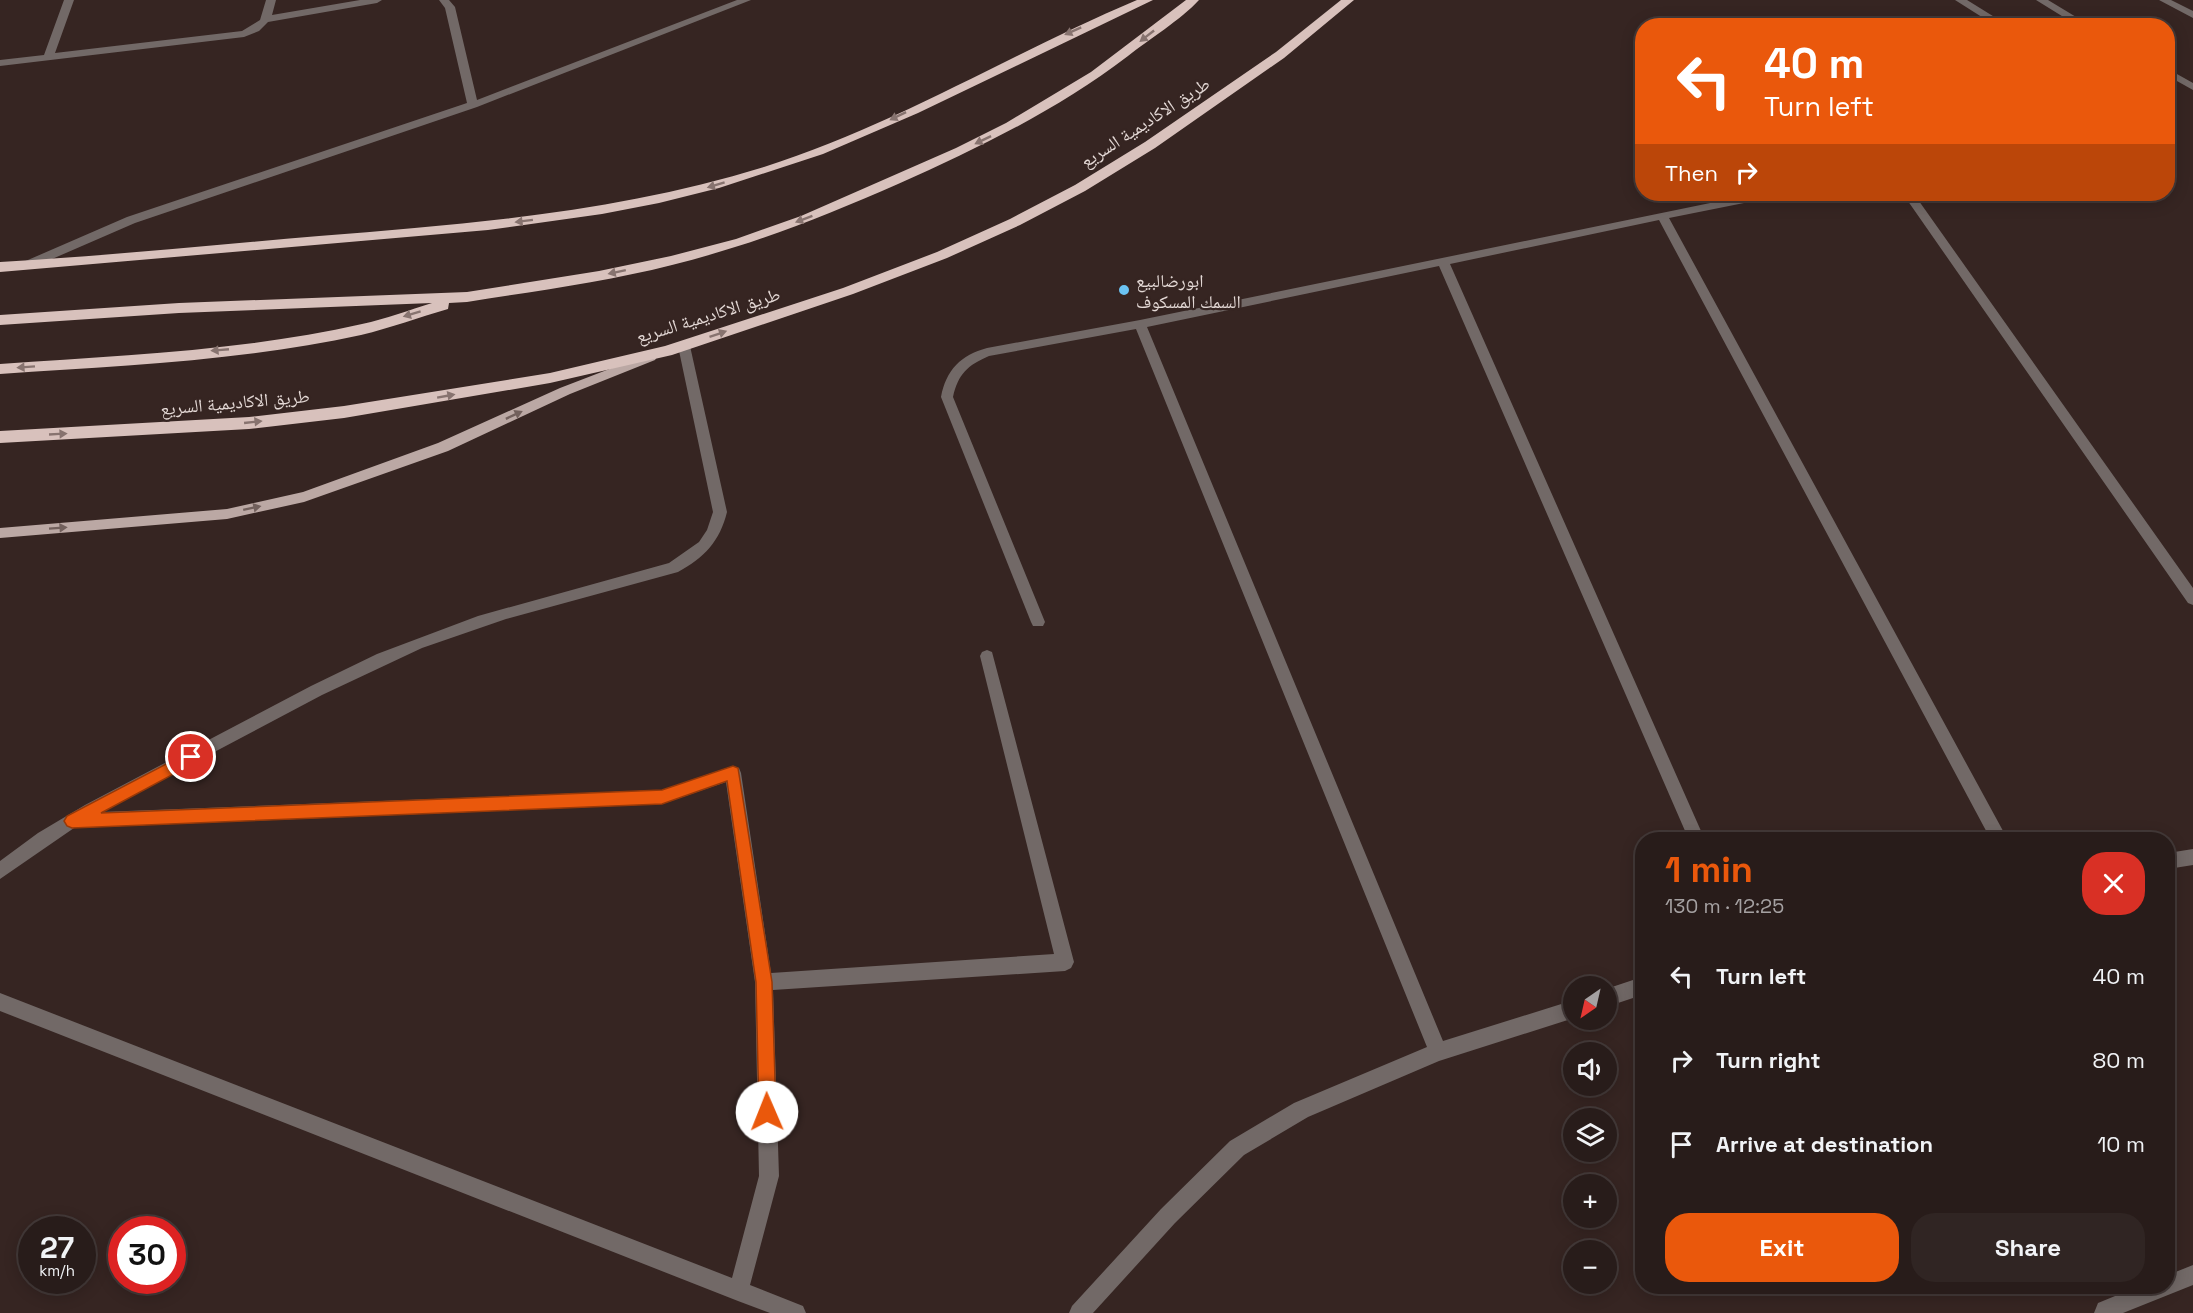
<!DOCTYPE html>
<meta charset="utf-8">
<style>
:root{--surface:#281c1a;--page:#302523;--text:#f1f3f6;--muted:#a5a1a2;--line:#443a39;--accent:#ea580c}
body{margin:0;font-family:"Space Grotesk","Noto Naskh Arabic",sans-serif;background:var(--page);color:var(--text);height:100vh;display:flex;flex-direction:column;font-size:22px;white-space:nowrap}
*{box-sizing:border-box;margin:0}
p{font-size:20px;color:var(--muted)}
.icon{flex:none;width:33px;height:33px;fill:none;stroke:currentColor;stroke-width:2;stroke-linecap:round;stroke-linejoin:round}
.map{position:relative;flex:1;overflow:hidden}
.panel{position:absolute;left:1635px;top:832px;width:540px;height:462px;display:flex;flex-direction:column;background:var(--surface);border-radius:24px;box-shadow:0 3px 15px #0003,0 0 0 2px var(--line)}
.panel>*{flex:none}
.banner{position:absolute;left:1635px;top:18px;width:540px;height:183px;border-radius:24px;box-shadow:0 3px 15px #0003,0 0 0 2px var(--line);background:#ea580c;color:#fff;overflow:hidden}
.needle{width:39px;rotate:214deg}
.controls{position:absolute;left:1563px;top:976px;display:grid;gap:12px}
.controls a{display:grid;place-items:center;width:54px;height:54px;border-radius:50%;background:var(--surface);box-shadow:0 3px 15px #0003,0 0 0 2px var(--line);font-size:30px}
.speed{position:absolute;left:18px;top:1216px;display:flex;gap:12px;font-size:30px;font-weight:700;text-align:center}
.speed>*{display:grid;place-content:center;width:78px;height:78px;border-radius:50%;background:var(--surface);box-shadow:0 3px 15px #0003,0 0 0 2px var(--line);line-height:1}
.speed small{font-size:15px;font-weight:400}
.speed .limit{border:9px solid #d22;background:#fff;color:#111}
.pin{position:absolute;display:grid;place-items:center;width:51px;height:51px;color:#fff;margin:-26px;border:3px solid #fff;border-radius:50%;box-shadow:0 2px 6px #0007}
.me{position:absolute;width:66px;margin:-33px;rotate:359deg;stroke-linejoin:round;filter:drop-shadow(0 0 4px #0008)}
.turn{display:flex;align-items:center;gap:21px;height:126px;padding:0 30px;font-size:27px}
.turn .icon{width:78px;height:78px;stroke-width:2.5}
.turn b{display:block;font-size:42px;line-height:51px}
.then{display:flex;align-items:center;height:57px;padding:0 30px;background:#0003;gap:12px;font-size:22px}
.round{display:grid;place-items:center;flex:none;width:63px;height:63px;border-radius:24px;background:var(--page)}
.head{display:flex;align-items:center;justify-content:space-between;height:102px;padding:0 30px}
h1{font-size:36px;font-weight:700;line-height:45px;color:var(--accent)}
.button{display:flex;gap:12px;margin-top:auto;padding:12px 30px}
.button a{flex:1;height:69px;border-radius:24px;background:var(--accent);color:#fff;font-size:24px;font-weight:700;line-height:69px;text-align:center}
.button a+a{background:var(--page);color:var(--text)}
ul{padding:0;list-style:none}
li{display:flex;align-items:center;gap:18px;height:84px;padding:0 30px}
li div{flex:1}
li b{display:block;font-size:22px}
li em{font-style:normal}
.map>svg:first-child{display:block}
</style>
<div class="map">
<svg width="2193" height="1313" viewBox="0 0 2193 1313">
<rect width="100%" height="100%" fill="#362522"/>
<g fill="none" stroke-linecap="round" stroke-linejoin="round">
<path fill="#726967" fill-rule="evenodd" d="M64,0h10l-19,53 187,-22 18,-11 6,-20h10l-4,15 88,-15h22l-5,3 -109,19 -9,9 -15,6 -244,29v-6l44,-5z
M439,0h10l6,7 22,93 260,-100h14l-274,107 -342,116 -106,46h-8v-6l106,-46 340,-114 -22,-95z
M1955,0h12l42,26h-13z
M2036,0h12l43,26h-13z
M2159,0h12l22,11v7z
M2168,69l25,14v7l-25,-14z
M1754,194h21l-6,4 -100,20 339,622h-17l-332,-620 -209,44 255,576h-16l-250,-574 -292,61 296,714 131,-41v18l-135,43 -131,56 -64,38 -69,68 -82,90h-24l3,-7 89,-97 69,-68 64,-38 133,-56 -291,-718 -147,27c-21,9 -31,18 -36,41l92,225 -2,4h-10l-2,-4 -90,-225c5,-27 20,-42 46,-49l153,-28z
M1903,194h11l279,394v17l-5,-2z
M684,342l6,4 37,166c-7,29 -23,46 -49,60l-172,47 -84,29 -100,47 -221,117 561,-22 71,-24 6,2 2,5 30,200 283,-19 -74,-298 2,-4 5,-2 5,2 82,310 -3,6 -6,3 -292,19 6,186 -29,109 53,21 3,7h-36l-32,-12 -738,-290v-18l732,285 27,-102 -4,-194 -29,-200 -64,22 -588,24 -74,51v-18l38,-28 47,-28 226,-119 66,-32 101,-38 191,-53 30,-21 8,-12 6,-18 -35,-166z
M2193,849v16l-25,4v-16z
M1642,977v18l-36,12v-18z
M2193,1265v20l-70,28h-29l4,-10 39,-16h31v-12z"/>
<path fill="#bba8a4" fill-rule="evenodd" d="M651,353l4,1 2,3 -2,3 -85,34 -122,57 -144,51 -77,17 -227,19v-10l227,-19 76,-17 135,-49 122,-55z"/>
<path fill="#d8c1bc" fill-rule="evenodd" d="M1137,0h16l-235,113 -95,41 -104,34 -60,15 -57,11 -114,16 -488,42v-10c107,-6 213,-17 319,-26 150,-12 301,-24 445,-69 130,-41 248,-114 373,-167z
M1186,0h13c-17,19 -51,40 -71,56 -71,54 -149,92 -230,128 -75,33 -146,61 -226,81 -67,17 -136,26 -205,37l-18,1 -1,6c-29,8 -57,19 -87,26 -118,26 -241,31 -361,39v-10c121,-9 244,-13 362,-40 24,-5 47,-14 70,-21l-253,10 -179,12v-10l179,-12 288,-11 132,-21 72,-15 65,-17 65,-23 155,-68 50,-25 85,-51z
M1341,0h13l-70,58 -129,90 -70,43 -65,34 -73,33 -94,36 -181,61 -122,28 -206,35 -95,11 -249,14v-12l249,-14 95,-11 206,-33 115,-27 178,-58 94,-36 73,-33 65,-34 70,-43 131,-90z"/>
</g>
<defs><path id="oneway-solid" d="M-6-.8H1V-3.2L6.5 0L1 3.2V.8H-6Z" transform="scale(1.5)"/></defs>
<g fill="#87736f">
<use href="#oneway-solid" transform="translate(1073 31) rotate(156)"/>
<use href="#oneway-solid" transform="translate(1147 36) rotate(142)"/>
<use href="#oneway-solid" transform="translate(898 116) rotate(154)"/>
<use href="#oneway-solid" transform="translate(983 140) rotate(154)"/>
<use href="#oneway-solid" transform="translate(716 185) rotate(163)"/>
<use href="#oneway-solid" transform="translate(804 219) rotate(159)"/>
<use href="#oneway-solid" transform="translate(524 221) rotate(173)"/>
<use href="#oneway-solid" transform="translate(617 272) rotate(168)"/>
<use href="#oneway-solid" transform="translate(412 314) rotate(163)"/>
<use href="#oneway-solid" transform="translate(718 334) rotate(-19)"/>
<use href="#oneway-solid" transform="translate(220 350) rotate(175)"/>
<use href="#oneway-solid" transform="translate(26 367) rotate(176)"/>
<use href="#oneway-solid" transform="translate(446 396) rotate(-10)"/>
<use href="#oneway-solid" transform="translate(253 422) rotate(-6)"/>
<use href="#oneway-solid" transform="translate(58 434) rotate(-3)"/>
</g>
<g fill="#72605c">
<use href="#oneway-solid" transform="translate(514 415) rotate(-25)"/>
<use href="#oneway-solid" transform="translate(252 508) rotate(-12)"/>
<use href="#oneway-solid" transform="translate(58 528) rotate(-4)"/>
</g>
<path fill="#ea580c" stroke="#983908" stroke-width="1.5" d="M191,751l5,2 2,4 -2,5 -95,51 561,-23 71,-24 5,2 34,214 4,130 -3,6 -6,2 -6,-2 -2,-6 -3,-130 -29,-201 -65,23 -590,24 -5,-2 -3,-5 3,-5z"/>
<circle fill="#6bc3f2" stroke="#362522" stroke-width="2" cx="1124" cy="290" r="6"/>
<g text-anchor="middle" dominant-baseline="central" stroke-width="4.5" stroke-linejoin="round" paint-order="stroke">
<g font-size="18" fill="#e4d9d6" stroke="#362522">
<text transform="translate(1145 122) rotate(-33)">طريق الاكاديمية السريع</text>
<text transform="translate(708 315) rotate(-17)">طريق الاكاديمية السريع</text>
<text transform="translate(235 402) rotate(-5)">طريق الاكاديمية السريع</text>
</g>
<g font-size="18" fill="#e4d9d6" stroke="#362522" text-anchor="start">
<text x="1136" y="280">ابورضالبيع<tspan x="1136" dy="21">السمك المسكوف</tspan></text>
</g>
</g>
</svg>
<div class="controls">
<a><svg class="needle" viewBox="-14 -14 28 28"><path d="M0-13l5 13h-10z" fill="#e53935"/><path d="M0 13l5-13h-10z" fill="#a5a1a2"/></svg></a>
<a><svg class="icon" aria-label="sound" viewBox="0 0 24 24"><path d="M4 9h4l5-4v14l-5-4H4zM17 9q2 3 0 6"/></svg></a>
<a><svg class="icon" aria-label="layers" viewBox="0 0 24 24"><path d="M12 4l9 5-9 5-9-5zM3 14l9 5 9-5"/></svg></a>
<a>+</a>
<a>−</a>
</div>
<div class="speed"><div>27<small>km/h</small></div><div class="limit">30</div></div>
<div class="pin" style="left:191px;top:757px;background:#d93025"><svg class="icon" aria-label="arrive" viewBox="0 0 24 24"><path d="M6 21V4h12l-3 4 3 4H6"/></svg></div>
<svg class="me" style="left:767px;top:1112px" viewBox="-20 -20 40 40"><circle r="19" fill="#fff"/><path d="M0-13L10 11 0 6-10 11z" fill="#ea580c"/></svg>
<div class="banner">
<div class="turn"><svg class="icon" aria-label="left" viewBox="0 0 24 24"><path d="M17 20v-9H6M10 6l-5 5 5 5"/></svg><div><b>40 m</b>Turn left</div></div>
<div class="then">Then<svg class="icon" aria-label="right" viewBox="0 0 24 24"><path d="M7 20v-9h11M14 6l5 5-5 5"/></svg></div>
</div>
<section class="panel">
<div class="head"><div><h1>1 min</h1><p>130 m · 12:25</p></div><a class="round" style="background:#d93025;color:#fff"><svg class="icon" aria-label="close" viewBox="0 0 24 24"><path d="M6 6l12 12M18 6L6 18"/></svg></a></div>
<ul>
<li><svg class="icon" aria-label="left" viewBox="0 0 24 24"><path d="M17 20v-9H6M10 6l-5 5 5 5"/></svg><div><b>Turn left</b></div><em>40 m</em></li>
<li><svg class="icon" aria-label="right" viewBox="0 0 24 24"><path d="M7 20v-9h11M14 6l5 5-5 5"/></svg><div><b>Turn right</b></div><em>80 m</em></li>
<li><svg class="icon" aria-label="arrive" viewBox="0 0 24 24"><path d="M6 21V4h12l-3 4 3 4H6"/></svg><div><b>Arrive at destination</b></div><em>10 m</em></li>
</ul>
<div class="button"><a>Exit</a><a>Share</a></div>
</section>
</div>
